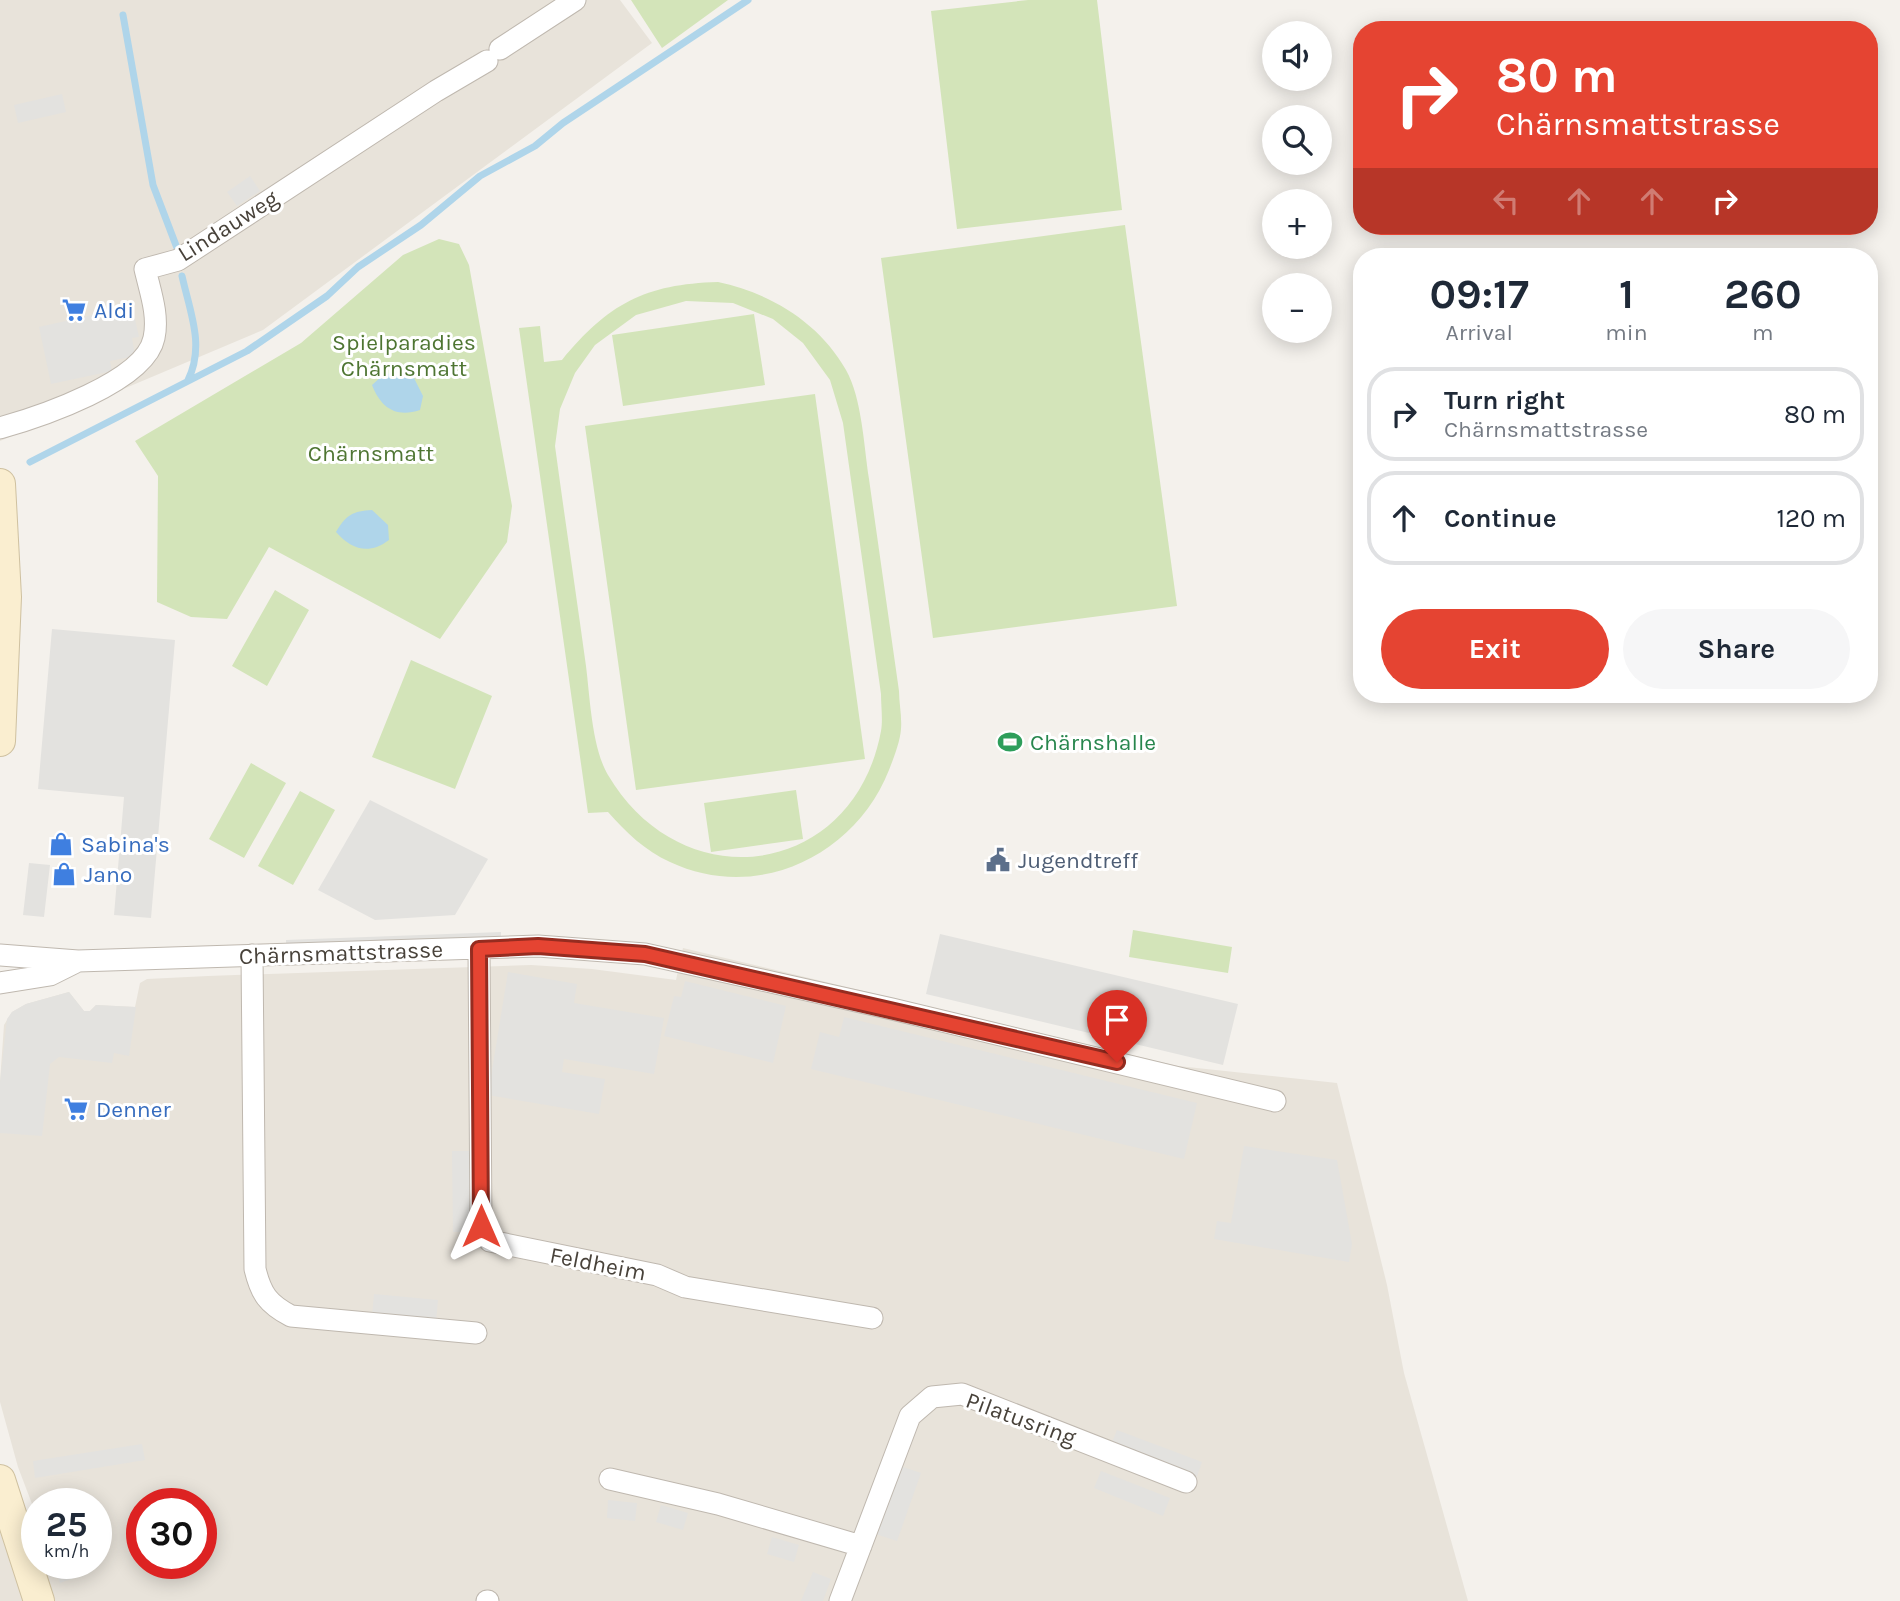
<!DOCTYPE html>
<meta charset="utf-8">
<style>
:root{--surface:#fff;--page:#f6f6f7;--text:#1f2937;--muted:#747a83;--line:#e0e1e3;--accent:#e54432}
body{margin:0;font-family:Karla,sans-serif;background:var(--page);color:var(--text);height:100vh;display:flex;flex-direction:column;font-size:26px;white-space:nowrap}
*{box-sizing:border-box;margin:0}
p{font-size:23px;color:var(--muted)}
.icon{flex:none;width:38px;height:38px;fill:none;stroke:currentColor;stroke-width:2;stroke-linecap:round;stroke-linejoin:round}
.map{position:relative;flex:1;overflow:hidden}
.panel{position:absolute;left:1353px;top:248px;width:525px;height:455px;display:flex;flex-direction:column;background:var(--surface);border-radius:28px;box-shadow:0 4px 18px #0003}
.panel>*{flex:none}
.top-card{position:absolute;left:1353px;top:21px;width:525px;height:214px;border-radius:28px;box-shadow:0 4px 18px #0003;background:#e54432;color:#fff;overflow:hidden}
.tools{position:absolute;left:1262px;top:21px;display:grid;gap:14px}
.tools a{display:grid;place-items:center;width:70px;height:70px;border-radius:50%;background:var(--surface);box-shadow:0 4px 18px #0003;font-size:35px}
.speed{position:absolute;left:21px;top:1488px;display:flex;gap:14px;font-size:35px;font-weight:700;text-align:center}
.speed>*{display:grid;place-content:center;width:91px;height:91px;border-radius:50%;background:var(--surface);box-shadow:0 4px 18px #0003;line-height:1}
.speed small{font-size:18px;font-weight:400}
.speed .limit{border:10px solid #d22;background:#fff;color:#111}
.pin{position:absolute;display:grid;place-items:center;width:60px;height:60px;color:#fff;margin:-72px -30px;border-radius:50% 50% 50% 0;rotate:-45deg;box-shadow:0 0 7px #0007}
.pin .icon{rotate:45deg}
.me{position:absolute;width:77px;margin:-38px;rotate:0deg;stroke-linejoin:round;filter:drop-shadow(0 0 5px #0008)}
.turn{display:flex;align-items:center;gap:24px;height:147px;padding:0 28px;font-size:32px}
.turn .icon{width:91px;height:91px;stroke-width:2.5}
.turn b{display:block;font-size:49px;line-height:60px}
.lanes{display:flex;align-items:center;height:66px;padding:0 28px;background:#0003;justify-content:center;gap:35px;direction:ltr}
.lanes .off{opacity:.35}
.eta{display:flex;justify-content:space-evenly;align-items:center;height:119px;text-align:center}
.eta b{font-size:42px;font-weight:700;line-height:49px}
.button{display:flex;gap:14px;margin-top:auto;padding:14px 28px}
.button a{flex:1;height:80px;border-radius:42px;background:var(--accent);color:#fff;font-size:28px;font-weight:700;line-height:80px;text-align:center}
.button a+a{background:var(--page);color:var(--text)}
ul{padding:0;list-style:none}
li{display:flex;align-items:center;gap:21px;height:94px;margin:0 14px 10px;padding:0 14px;border:4px solid var(--line);border-radius:28px}
li div{flex:1}
li b{display:block;font-size:26px}
li em{font-style:normal}
.map>svg:first-child{display:block}
</style>
<div class="map">
<svg width="1900" height="1601" viewBox="0 0 1900 1601">
<rect width="100%" height="100%" fill="#f4f1ec"/>
<path fill="#e8e3da" fill-rule="evenodd" d="M0,0h620l32,43 -389,287 -263,111z
M683,948l495,118 159,17 50,202 17,88 64,228h-1468v-74l37,-6v42h59v-60h-59v14l-19,-50 -18,-65v-320l4,-57 8,-13 14,-8 43,-12 15,19h6l6,-6 39,2 5,-24 7,-4 61,-3 323,-11 61,4 84,11zM142,1503h59v60h-59z"/>
<path fill="#d3e4b9" fill-rule="evenodd" d="M631,0h97l-66,48z
M1028,0h69l25,210 -165,19 -26,-218z
M1125,225l52,381 -244,32 -52,-380z
M439,239l20,5 10,21 43,241 -5,36 -67,97 -171,-92 -42,72 -36,-2 -34,-15 1,-126 -23,-35 166,-98 102,-88z
M718,282c52,11 101,40 128,88 16,28 18,77 23,109 10,71 20,141 30,212 0,12 3,25 2,38 -1,13 -7,28 -12,41 -34,86 -132,133 -219,92 -25,-11 -44,-30 -62,-50l-20,1 -69,-485 21,-2 4,36 18,-2c46,-56 83,-76 156,-78zM686,301l47,2 40,16 30,24 27,37 13,43 38,271c0,12 2,26 0,37 -27,146 -198,171 -273,44 -16,-27 -18,-77 -22,-109 -10,-73 -21,-146 -31,-220l5,-37 15,-36 20,-28 41,-30z
M754,314l11,71 -142,21 -11,-71z
M815,394l50,365 -229,31 -51,-364z
M275,590l34,20 -42,76 -35,-20z
M411,660l81,36 -37,93 -83,-32z
M251,763l35,20 -42,75 -35,-19z
M796,790l7,49 -92,13 -7,-49z
M300,791l35,19 -42,75 -35,-19z
M1133,930l99,17 -4,26 -99,-16z"/>
<path fill="#e3e2df" d="M62,94l4,18 -48,11 -4,-18z
M250,176l10,15 -23,15 -10,-14z
M132,306l7,31 -7,1 3,18 -25,5 2,10 -61,13 -12,-57z
M52,629l123,11 -24,278 -37,-3 10,-118 -86,-8z
M370,800l118,59 -33,56 -80,5 -57,-30z
M29,863l21,2 -6,52 -21,-2z
M501,932v7l-215,8v-7z
M940,934l298,70 -15,61 -297,-71z
M508,972l69,12 -3,19 90,15 -10,56 -90,-15 -2,13 43,7 -6,35 -111,-19z
M685,981l101,25 -13,57 -109,-27 10,-40 7,1z
M69,992l15,19h6l6,-6 40,2 -7,49 -15,-3 -2,10 -53,-6 -9,7 -8,72 -42,-3v-51l7,-63 5,-7 14,-8z
M844,1017l353,86 -13,56 -373,-90 9,-37 19,5z
M1244,1146l93,14 15,84 -3,18 -135,-23 3,-18 14,2z
M452,1151h20l2,81h-21z
M374,1294l64,6 -2,22 -64,-6z
M1117,1430l85,32 -6,17 -86,-32z
M142,1444l3,16 -110,18 -2,-17z
M900,1466l21,7 -24,68 -21,-7z
M1101,1471l69,27 -7,18 -69,-28z
M608,1500l29,3 -2,18 -28,-3z
M661,1505l27,8 -5,17 -27,-8z
M772,1537l27,8 -5,17 -27,-8z
M53,1563h21l2,5 -5,2 3,8 -14,5z
M813,1572l18,7 -8,22h-22z"/>
<path fill="#afd5ea" d="M395,371l18,5 10,20 -3,14c-24,8 -39,-2 -48,-25l10,-9z
M372,510l16,15 1,15c-20,15 -37,10 -53,-8 10,-17 17,-21 36,-22z"/>
<g fill="none" stroke-linecap="round" stroke-linejoin="round">
<path stroke="#afd5ea" stroke-width="7" d="M123,15l30,170 24,63
M182,276c8,36 23,70 6,104
M30,462l217,-111 80,-55 31,-29 63,-42 59,-49 55,-30 28,-23 185,-123"/>
<g stroke="#bfb8af" stroke-width="23">
<path id="minor" d="M500,49l75,-49
M0,428c39,-11 145,-46 154,-90 5,-23 -4,-47 -9,-69l33,-9 258,-169 51,-30
M479,949l2,277 9,15 167,34 28,12 187,31
M0,955l78,6 460,-15 107,8 247,55 383,92
M252,955l3,314c6,25 13,35 36,47l185,17
M0,983l50,-8 28,-14
M610,1479l108,25 143,42
M487,1601h1
M840,1601l70,-185 22,-19 30,-3 224,88"/>
</g>
<g stroke="#cfc1a0" stroke-width="32">
<path id="secondary" d="M0,484l6,113 -6,144
M0,1480l39,121"/>
</g>
<use href="#minor" stroke="#fff" stroke-width="21"/>
<use href="#secondary" stroke="#faeed0" stroke-width="30"/>
</g>
<g fill="none" stroke-linecap="round" stroke-linejoin="round">
<g stroke="#952c20" stroke-width="18">
<path id="route" d="M481,1226l-2,-277 59,-3 107,8 472,108"/>
</g>
<use href="#route" stroke="#e54432" stroke-width="12"/>
</g>
<defs>
<g id="supermarket-bare" transform="scale(1.89)"><path d="M-6-5.5h2.5l.6 2H6L4.5 2H-2.5L-4.4-4H-6ZM-1.5 3.2a1.3 1.3 0 1 0 .1 0ZM3 3.2a1.3 1.3 0 1 0 .1 0Z" fill="#3f7fe0" stroke="#fff" stroke-width="2.5" paint-order="stroke"/></g>
<g id="stadium-bare" transform="scale(1.89)"><path d="M0-5a6.5 5 0 1 0 0 10a6.5 5 0 1 0 0-10ZM-3.5-1.8h7v3.6h-7Z" fill="#2e9e5b" stroke="#fff" stroke-width="2.5" paint-order="stroke"/></g>
<g id="shop-bare" transform="scale(1.89)"><path d="M-5-2.5h2.3a2.7 3.5 0 0 1 5.4 0H5L5.5 6h-11ZM-1.5-2.5h3a1.5 2.3 0 0 0-3 0Z" fill="#3f7fe0" stroke="#fff" stroke-width="2.5" paint-order="stroke"/></g>
<g id="civic-bare" transform="scale(1.89)"><path d="M-.6-6.5H3V-4.5H.6V-3L4-1V1h2V6H-6V1h2V-1L-.6-3ZM-1.2 2.5V6h2.4V2.5Z" fill="#5c6f8a" stroke="#fff" stroke-width="2.5" paint-order="stroke"/></g>
</defs>
<g fill-rule="evenodd">
<use href="#supermarket-bare" x="74" y="310"/>
<use href="#stadium-bare" x="1010" y="742"/>
<use href="#shop-bare" x="61" y="844"/>
<use href="#civic-bare" x="998" y="860"/>
<use href="#shop-bare" x="64" y="874"/>
<use href="#supermarket-bare" x="76" y="1109"/>
</g>
<g text-anchor="middle" dominant-baseline="central" stroke-width="6" stroke-linejoin="round" paint-order="stroke">
<g font-size="23" fill="#48423a" stroke="#fff">
<text transform="translate(228 226) rotate(-32)">Lindauweg</text>
<text transform="translate(341 953) rotate(-2)">Chärnsmattstrasse</text>
<text transform="translate(598 1264) rotate(11)">Feldheim</text>
<text transform="translate(1021 1419) rotate(20)">Pilatusring</text>
</g>
<g font-size="23" fill="#366cbe" stroke="#fff" text-anchor="start">
<text x="94" y="310">Aldi</text>
<text x="81" y="844">Sabina's</text>
<text x="84" y="874">Jano</text>
<text x="96" y="1109">Denner</text>
</g>
<g font-size="23" fill="#4e7532" stroke="#fff">
<text x="404" y="342">Spielparadies<tspan x="404" dy="26">Chärnsmatt</tspan></text>
<text x="371" y="453">Chärnsmatt</text>
</g>
<g font-size="23" fill="#27864d" stroke="#fff" text-anchor="start">
<text x="1030" y="742">Chärnshalle</text>
</g>
<g font-size="23" fill="#4e5e75" stroke="#fff" text-anchor="start">
<text x="1018" y="860">Jugendtreff</text>
</g>
</g>
</svg>
<div class="tools">
<a><svg class="icon" aria-label="sound" viewBox="0 0 24 24"><path d="M4 9h4l5-4v14l-5-4H4zM17 9q2 3 0 6"/></svg></a>
<a><svg class="icon" aria-label="search" viewBox="0 0 24 24"><circle cx="10" cy="10" r="6"/><path d="M15 15l6 6"/></svg></a>
<a>+</a>
<a>−</a>
</div>
<div class="speed"><div>25<small>km/h</small></div><div class="limit">30</div></div>
<div class="pin" style="left:1117px;top:1062px;background:#d93025"><svg class="icon" aria-label="arrive" viewBox="0 0 24 24"><path d="M6 21V4h12l-3 4 3 4H6"/></svg></div>
<svg class="me" style="left:481px;top:1226px" viewBox="-20 -20 40 40"><path d="M0-17L14 15 0 8-14 15z" fill="#e54432" stroke="#fff" stroke-width="4"/></svg>
<div class="top-card">
<div class="turn"><svg class="icon" aria-label="right" viewBox="0 0 24 24"><path d="M7 20v-9h11M14 6l5 5-5 5"/></svg><div><b>80 m</b>Chärnsmattstrasse</div></div>
<div class="lanes"><svg class="icon off" aria-label="left" viewBox="0 0 24 24"><path d="M17 20v-9H6M10 6l-5 5 5 5"/></svg><svg class="icon off" aria-label="ahead" viewBox="0 0 24 24"><path d="M12 20V5M6 11l6-6 6 6"/></svg><svg class="icon off" aria-label="ahead" viewBox="0 0 24 24"><path d="M12 20V5M6 11l6-6 6 6"/></svg><svg class="icon" aria-label="right" viewBox="0 0 24 24"><path d="M7 20v-9h11M14 6l5 5-5 5"/></svg></div>
</div>
<section class="panel">
<div class="eta">
<div><b>09:17</b><p>Arrival</p></div>
<div><b>1</b><p>min</p></div>
<div><b>260</b><p>m</p></div>
</div>
<ul>
<li><svg class="icon" aria-label="right" viewBox="0 0 24 24"><path d="M7 20v-9h11M14 6l5 5-5 5"/></svg><div><b>Turn right</b><p>Chärnsmattstrasse</p></div><em>80 m</em></li>
<li><svg class="icon" aria-label="ahead" viewBox="0 0 24 24"><path d="M12 20V5M6 11l6-6 6 6"/></svg><div><b>Continue</b></div><em>120 m</em></li>
</ul>
<div class="button"><a>Exit</a><a>Share</a></div>
</section>
</div>
